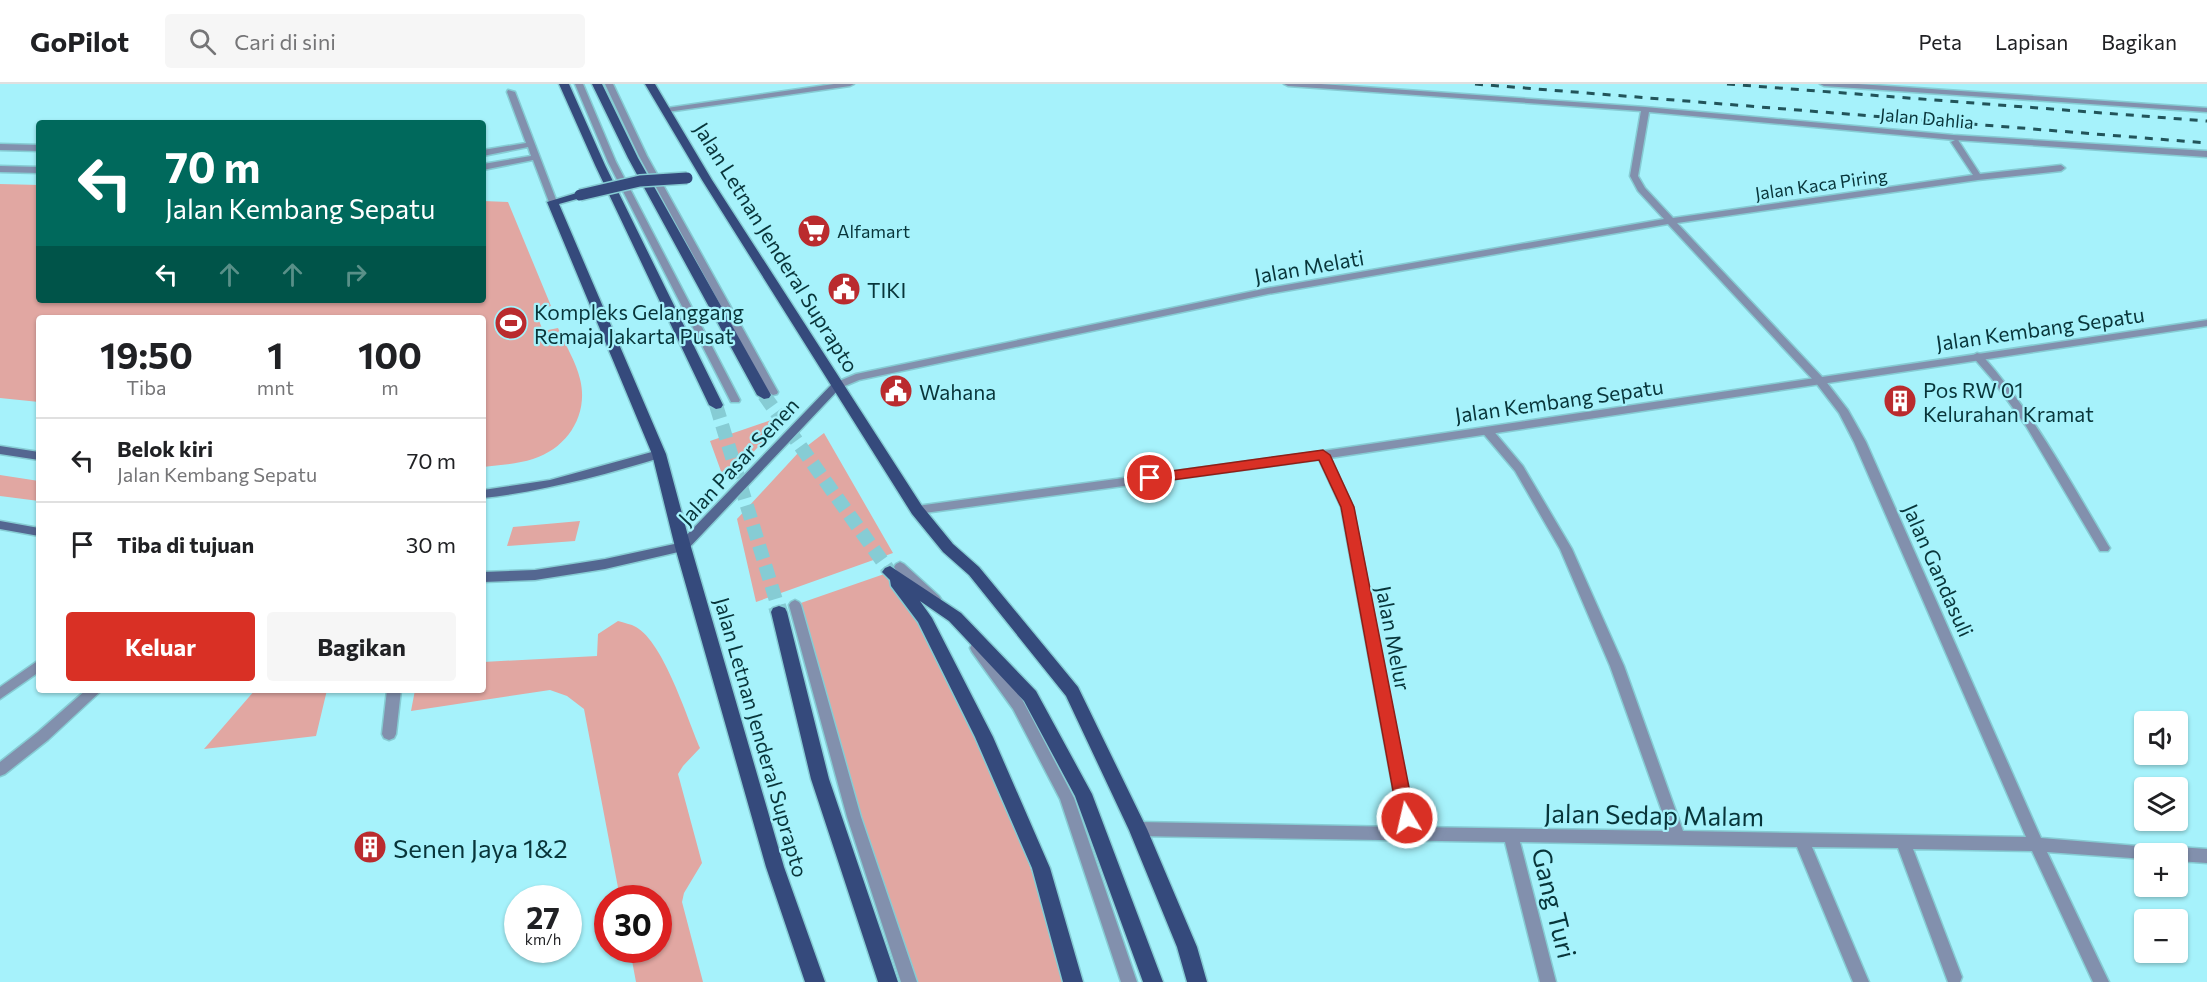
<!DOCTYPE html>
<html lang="id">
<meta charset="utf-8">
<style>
:root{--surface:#fff;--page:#f6f6f6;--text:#202124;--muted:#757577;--line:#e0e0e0;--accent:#d93025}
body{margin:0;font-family:Commissioner,sans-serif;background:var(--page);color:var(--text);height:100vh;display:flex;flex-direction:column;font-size:22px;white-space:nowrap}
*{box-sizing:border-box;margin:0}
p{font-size:20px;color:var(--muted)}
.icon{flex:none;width:33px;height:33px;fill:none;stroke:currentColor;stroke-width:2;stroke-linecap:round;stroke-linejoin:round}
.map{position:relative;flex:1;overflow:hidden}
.sheet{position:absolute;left:36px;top:231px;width:450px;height:378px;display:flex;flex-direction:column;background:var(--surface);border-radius:6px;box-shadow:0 2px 4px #0004}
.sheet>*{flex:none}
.top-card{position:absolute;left:36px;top:36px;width:450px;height:183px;border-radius:6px;box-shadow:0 2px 4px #0004;background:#00695c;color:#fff;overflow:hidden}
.tools{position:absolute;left:2134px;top:627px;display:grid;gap:12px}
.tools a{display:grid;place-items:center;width:54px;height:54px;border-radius:6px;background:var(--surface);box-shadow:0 2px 4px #0004;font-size:30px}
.speed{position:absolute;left:504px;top:801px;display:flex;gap:12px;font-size:30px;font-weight:700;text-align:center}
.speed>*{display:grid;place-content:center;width:78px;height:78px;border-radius:50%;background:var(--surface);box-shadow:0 2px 4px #0004;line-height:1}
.speed small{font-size:15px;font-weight:400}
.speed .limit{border:9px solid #d22;background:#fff;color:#111}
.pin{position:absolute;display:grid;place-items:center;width:51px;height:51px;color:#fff;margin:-26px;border:3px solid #fff;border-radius:50%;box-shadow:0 2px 6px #0007}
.me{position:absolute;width:66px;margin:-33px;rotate:351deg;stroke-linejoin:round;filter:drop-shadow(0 0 4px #0008)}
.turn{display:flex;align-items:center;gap:21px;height:126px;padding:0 30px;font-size:27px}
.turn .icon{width:78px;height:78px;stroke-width:2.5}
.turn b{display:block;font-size:42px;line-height:51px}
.lanes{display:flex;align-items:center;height:57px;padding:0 30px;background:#0003;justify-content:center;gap:30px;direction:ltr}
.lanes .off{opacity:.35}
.eta{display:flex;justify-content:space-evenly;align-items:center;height:102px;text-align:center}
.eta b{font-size:36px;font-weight:700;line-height:42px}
.primary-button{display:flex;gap:12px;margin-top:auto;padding:12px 30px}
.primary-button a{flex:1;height:69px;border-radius:6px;background:var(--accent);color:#fff;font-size:24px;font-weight:700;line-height:69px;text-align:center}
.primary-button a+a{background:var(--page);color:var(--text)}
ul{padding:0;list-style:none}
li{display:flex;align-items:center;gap:18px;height:84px;padding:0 30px;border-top:2px solid var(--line)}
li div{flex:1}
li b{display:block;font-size:22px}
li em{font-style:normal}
header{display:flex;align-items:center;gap:36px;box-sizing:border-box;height:84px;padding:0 30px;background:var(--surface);border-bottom:2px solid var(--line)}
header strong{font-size:28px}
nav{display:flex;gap:33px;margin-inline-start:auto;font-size:21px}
.search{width:420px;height:54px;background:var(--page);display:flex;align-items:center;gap:15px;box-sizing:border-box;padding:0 21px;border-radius:6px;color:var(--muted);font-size:22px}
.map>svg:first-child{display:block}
</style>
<header>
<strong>GoPilot</strong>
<div class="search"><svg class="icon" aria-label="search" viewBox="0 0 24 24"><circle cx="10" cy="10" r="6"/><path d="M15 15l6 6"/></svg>Cari di sini</div>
<nav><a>Peta</a><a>Lapisan</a><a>Bagikan</a></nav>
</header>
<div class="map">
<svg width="2207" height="898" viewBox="0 0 2207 898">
<rect width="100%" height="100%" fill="#a6f2fb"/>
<path fill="#e1a7a2" d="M0,100l39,1v115h444v-99l25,1 43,104 -16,4 8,21 15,-3c7,16 18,34 22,51 9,35 -12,69 -47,80 -15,5 -34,6 -50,8v-149h-444v84l-39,-4z
M777,334l-1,9 -36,40 -18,7 -12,-33z
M824,349l69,120 -137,49 -19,-83 61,-66z
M0,391l39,6v20l-39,-5z
M580,437l-5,20 -68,5 6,-19z
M890,488l94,165 87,245h-162l-114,-377z
M618,537c6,2 13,3 18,6 28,16 51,91 64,121l-17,18 -5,8 24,89 -18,30 -2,9 21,80h-67l-6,-32h28v-52h-38l-36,-189 -17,-13 -17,-6 -139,21 4,-21h68v-28l114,-6 1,-22z
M255,606h72l-11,46 -112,13z"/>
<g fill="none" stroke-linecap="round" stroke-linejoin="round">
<path stroke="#86ccd4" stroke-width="14" stroke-dasharray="14 7" stroke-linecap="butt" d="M764,311l126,177
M716,321l62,202"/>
<path stroke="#86ccd4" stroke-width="18" stroke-dasharray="18 9" stroke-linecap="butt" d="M777,522l2,6"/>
<g stroke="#86ccd4" stroke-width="3">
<path id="service" d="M575,0h8l33,78 124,238 -1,2h-8l-1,-2 -122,-238z
M605,0h8l34,72 131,236 -1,2 -4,1 -5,-3 -129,-236z
M508,6l7,2 42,110 -1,2 -3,1 -4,-3 -16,-42 -50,10v-6l48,-8 -3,-9 -45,9v-6l43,-7 -19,-51z
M0,60l39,1v6l-39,-1z
M0,82l39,1v6l-39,-1z
M900,478l4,2 35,32 2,3 -2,3h-8l-35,-32 -2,-3 2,-3z
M795,516l4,2 2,3 60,212 56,165h-16l-54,-165 -58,-212 2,-3z
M977,559l5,1 41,57 51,97 63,184h-16l-61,-183 -47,-90 -41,-57 -2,-4 2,-4z
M39,576v12l-39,27v-12z
M86,606h16l-54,50 -43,34 -5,2v-14l38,-30z
M387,606h14l-5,44 -2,4 -5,2 -5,-2 -2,-4z"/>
</g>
<g stroke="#86ccd4" stroke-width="3">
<path id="minor" d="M834,0h20l-4,2 -183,26 -4,-2 4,-2z
M1284,0h37l324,23 308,28 254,16v6l-251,-17h2l22,34 81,-9 4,3 -4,3 -83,9 -301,43 147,156 24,31 18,32 175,396 133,11 4,-2 29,2v14l-29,-2v-7h-33v5l-98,-7 62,130h-16l-61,-131 -119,-2 49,128 -2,5h-12l-50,-134 -86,-1 57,135h-16l-56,-135 -277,-5 36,140h-16l-35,-140 -367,-6 -5,-2 -2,-5 2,-5 5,-2 262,5 -59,-320 -24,-52 6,-4 6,4 24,52 62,320 254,4 -59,-165 -50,-117 -45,-78 -34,-40 6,-4 4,1 32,38 49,83 52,117 59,165 343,6 -172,-395 -15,-29 -23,-30 -148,-159 -400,70 -409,86 -19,8h-8l-1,-2 1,-2 24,-10 412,-86 396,-69 -26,-28 -8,-15 11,-65 -353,-25zM1649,28l306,28 -4,2 22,33 -300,43 -28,-30 -7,-12z
M1820,0h38l349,24v4l-383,-26z
M1977,269l4,1c51,57 88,125 127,191l2,3 -2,3h-8l-74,-125 -34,-47 -20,-23z"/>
</g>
<g stroke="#86ccd4" stroke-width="3">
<path id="tertiary" d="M2207,236v6l-884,133 -406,55 -6,-4 6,-4 406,-55z"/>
</g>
<g stroke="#86ccd4" stroke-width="3">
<path id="secondary" d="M836,299l5,3 -1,2 -153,162 -82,19 -70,11 -52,2v-10l52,-2 70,-11 74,-16 153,-159z
M0,362l39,6v8l-39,-6z
M659,366l6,4 -2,3c-59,18 -118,34 -180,41v-8l67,-10z
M0,437l39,7v8l-39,-7z"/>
</g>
<g stroke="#86ccd4" stroke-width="3">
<path id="primary" d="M559,0h10l36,81 118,240 -2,3 -5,1 -7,-4 -114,-240z
M592,0h10l36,74 133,237 -2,3 -5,1 -7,-4 -129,-237z
M645,0h10l57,96 210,326 31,38 26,23 99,120 69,142 50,118 10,35h-20l-10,-35 -48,-117 -63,-134 -97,-121 -26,-23 -31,-38 -210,-334z
M580,108l4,1v4l-25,7 107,250 25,93 93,320 41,115h-20l-39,-115 -91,-320 -23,-93 -105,-252z
M890,482l71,47 75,78 56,103 71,188h-20l-68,-186 -51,-95 -75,-80 -29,-20 12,17 61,119 57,131 33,114h-20l-31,-114 -57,-131 -57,-115 -27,-36 -1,-6 -8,-8 3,-4z
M779,522l6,2 2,4 42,167 69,203h-20l-67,-203 -40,-167 2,-4z"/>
</g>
<use href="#service" fill="#8290ad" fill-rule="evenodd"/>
<use href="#minor" fill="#8290ad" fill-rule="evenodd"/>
<use href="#tertiary" fill="#8290ad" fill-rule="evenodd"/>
<use href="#secondary" fill="#546791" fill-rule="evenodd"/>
<use href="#primary" fill="#354a7c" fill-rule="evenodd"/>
<path stroke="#22545a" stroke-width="3" stroke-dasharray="8 8" stroke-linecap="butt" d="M1475,0l732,59
M1727,0l480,37"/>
<g stroke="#86ccd4" stroke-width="14" stroke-linecap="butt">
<path id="primary-bridge" d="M580,111l60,-14 47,-3"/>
</g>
<use href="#primary-bridge" stroke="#354a7c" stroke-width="11"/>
</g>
<path fill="#d93025" stroke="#8d1f18" stroke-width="1.5" d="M1323,366l7,5 24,52 61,311 -2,5 -6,2 -6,-2 -3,-5 -57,-311 -22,-47 -169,23 -6,-5 6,-4z"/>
<defs>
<g id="supermarket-disc" transform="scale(1.725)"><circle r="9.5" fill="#ba2b2e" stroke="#a6f2fb"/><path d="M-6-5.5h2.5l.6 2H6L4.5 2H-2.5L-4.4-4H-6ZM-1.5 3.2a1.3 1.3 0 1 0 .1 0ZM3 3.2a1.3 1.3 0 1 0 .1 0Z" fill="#fff"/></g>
<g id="civic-disc" transform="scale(1.725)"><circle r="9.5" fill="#ba2b2e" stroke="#a6f2fb"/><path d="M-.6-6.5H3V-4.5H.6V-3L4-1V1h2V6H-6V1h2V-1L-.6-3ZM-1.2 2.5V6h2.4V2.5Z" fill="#fff"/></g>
<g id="stadium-disc" transform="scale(1.725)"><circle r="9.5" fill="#ba2b2e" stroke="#a6f2fb"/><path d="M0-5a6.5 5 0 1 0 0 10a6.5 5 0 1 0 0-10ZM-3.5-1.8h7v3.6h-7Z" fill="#fff"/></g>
<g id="building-disc" transform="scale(1.725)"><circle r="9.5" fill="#ba2b2e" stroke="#a6f2fb"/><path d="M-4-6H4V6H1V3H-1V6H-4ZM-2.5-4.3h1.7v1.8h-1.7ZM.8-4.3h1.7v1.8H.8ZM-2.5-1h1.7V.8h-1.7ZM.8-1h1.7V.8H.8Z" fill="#fff"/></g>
</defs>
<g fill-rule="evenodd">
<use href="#supermarket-disc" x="814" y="147"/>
<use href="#civic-disc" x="844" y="205"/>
<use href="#stadium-disc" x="511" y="239"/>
<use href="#civic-disc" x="896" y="307"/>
<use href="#building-disc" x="1900" y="317"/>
<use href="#building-disc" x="370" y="763"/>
</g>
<g text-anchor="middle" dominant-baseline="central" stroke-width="4.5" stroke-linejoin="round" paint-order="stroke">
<g font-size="18" fill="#08353a" stroke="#a6f2fb">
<text transform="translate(1927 34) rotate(5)">Jalan Dahlia</text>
<text transform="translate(1821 100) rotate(-8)">Jalan Kaca Piring</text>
</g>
<g font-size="18" fill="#08353a" stroke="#a6f2fb" text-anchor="start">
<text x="837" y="147">Alfamart</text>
</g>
<g font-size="21" fill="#08353a" stroke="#a6f2fb">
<text transform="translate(777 163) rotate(58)">Jalan Letnan Jenderal Suprapto</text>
<text transform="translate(1309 182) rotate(-10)">Jalan Melati</text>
<text transform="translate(2040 244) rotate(-8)">Jalan Kembang Sepatu</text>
<text transform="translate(1559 316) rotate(-8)">Jalan Kembang Sepatu</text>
<text transform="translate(738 377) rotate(-47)">Jalan Pasar Senen</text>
<text transform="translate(1939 486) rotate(66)">Jalan Gandasuli</text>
<text transform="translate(1394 554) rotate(79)">Jalan Melur</text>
<text transform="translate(762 653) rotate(74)">Jalan Letnan Jenderal Suprapto</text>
</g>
<g font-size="21" fill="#08353a" stroke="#a6f2fb" text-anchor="start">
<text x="867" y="205">TIKI</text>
<text x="534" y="227">Kompleks Gelanggang<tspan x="534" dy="24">Remaja Jakarta Pusat</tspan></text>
<text x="1923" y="305">Pos RW 01<tspan x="1923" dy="24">Kelurahan Kramat</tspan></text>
<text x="919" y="307">Wahana</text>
</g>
<g font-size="26" fill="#08353a" stroke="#a6f2fb">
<text transform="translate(1654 730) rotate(1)">Jalan Sedap Malam</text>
<text transform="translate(1555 819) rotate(76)">Gang Turi</text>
</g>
<g font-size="26" fill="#08353a" stroke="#a6f2fb" text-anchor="start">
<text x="393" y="763">Senen Jaya 1&amp;2</text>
</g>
</g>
</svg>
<div class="tools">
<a><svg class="icon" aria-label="sound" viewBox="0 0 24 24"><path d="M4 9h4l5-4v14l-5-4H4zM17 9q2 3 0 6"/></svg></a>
<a><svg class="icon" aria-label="layers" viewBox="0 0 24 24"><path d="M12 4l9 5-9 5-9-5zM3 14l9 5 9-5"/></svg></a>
<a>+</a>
<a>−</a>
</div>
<div class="speed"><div>27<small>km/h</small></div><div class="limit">30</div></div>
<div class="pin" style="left:1150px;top:394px;background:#d93025"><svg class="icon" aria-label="arrive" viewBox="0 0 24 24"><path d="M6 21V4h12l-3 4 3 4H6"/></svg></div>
<svg class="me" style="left:1407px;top:734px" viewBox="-20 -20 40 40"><circle r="17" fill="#d93025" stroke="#fff" stroke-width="3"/><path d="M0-11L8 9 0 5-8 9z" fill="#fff"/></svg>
<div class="top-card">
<div class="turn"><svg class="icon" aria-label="left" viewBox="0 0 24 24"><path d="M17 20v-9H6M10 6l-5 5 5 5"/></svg><div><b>70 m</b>Jalan Kembang Sepatu</div></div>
<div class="lanes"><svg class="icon" aria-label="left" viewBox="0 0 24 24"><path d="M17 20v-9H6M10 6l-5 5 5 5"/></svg><svg class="icon off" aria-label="ahead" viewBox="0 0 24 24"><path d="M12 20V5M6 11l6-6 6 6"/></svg><svg class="icon off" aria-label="ahead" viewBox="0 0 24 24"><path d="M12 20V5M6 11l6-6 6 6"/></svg><svg class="icon off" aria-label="right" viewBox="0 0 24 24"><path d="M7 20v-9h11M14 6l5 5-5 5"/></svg></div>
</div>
<section class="sheet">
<div class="eta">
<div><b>19:50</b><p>Tiba</p></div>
<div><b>1</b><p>mnt</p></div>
<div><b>100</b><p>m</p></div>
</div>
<ul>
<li><svg class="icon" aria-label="left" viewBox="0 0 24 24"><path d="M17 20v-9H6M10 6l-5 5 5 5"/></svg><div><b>Belok kiri</b><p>Jalan Kembang Sepatu</p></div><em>70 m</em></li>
<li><svg class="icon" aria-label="arrive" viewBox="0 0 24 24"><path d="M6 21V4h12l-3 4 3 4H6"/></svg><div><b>Tiba di tujuan</b></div><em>30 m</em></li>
</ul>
<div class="primary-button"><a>Keluar</a><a>Bagikan</a></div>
</section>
</div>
